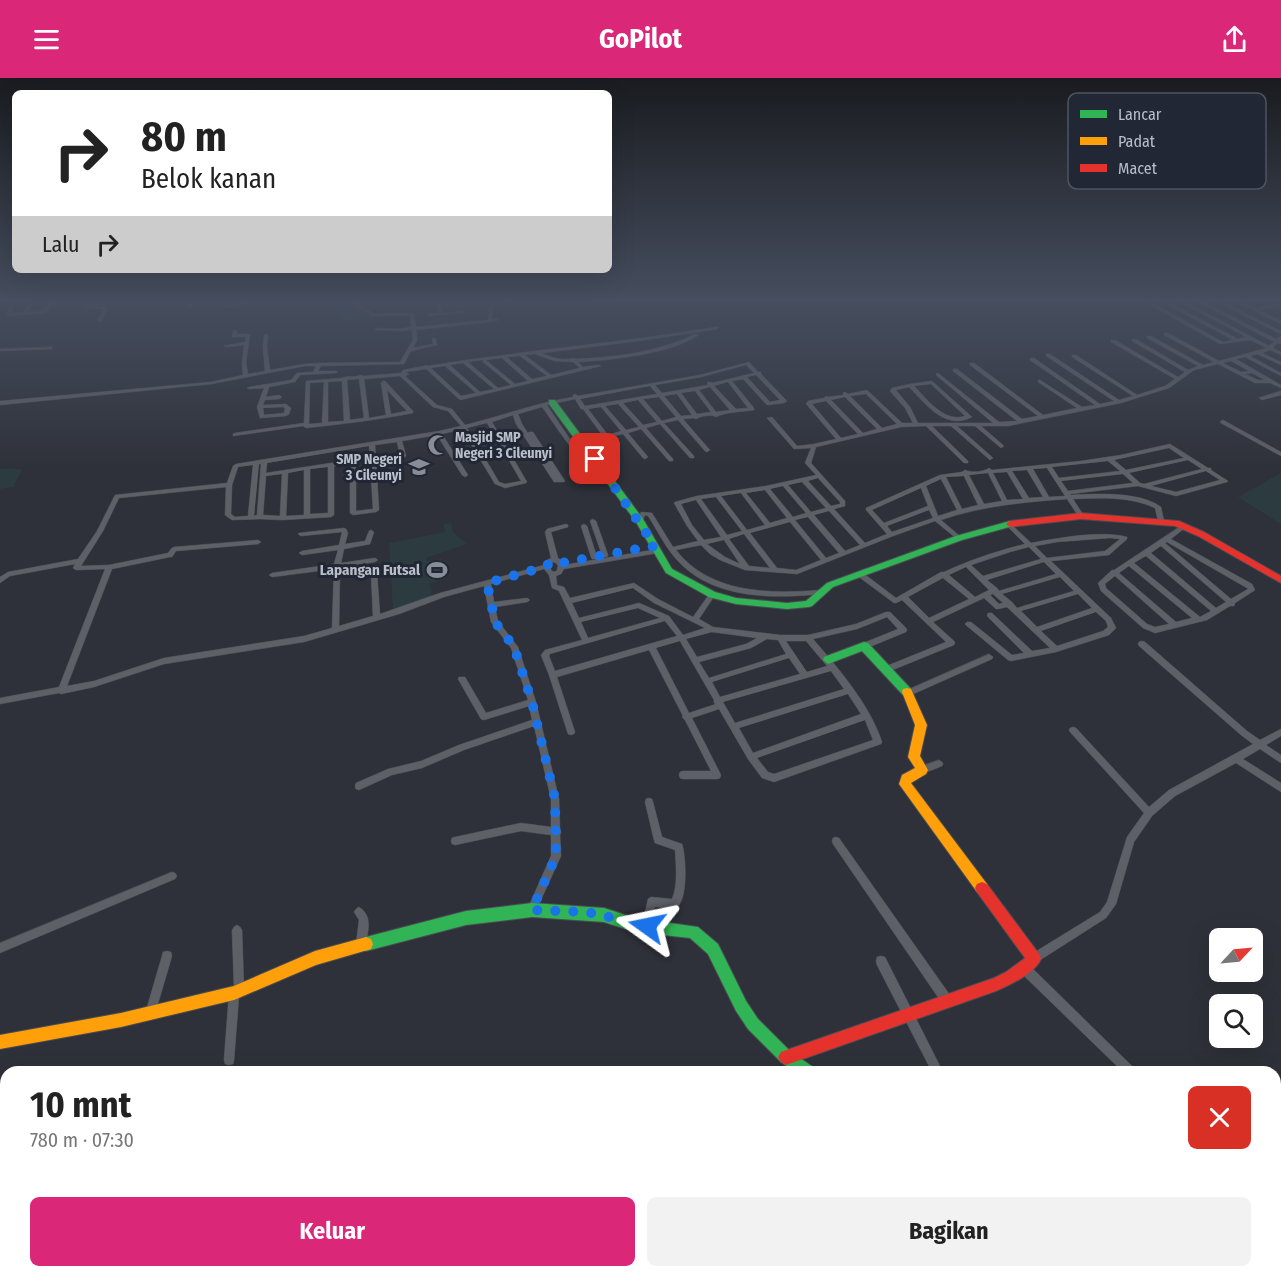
<!DOCTYPE html>
<html lang="id">
<meta charset="utf-8">
<style>
:root{--surface:#fff;--page:#f2f2f2;--text:#222;--muted:#767676;--accent:#db2777}
body{margin:0;font-family:"Fira Sans Condensed",sans-serif;background:var(--page);color:var(--text);height:100vh;display:flex;flex-direction:column;font-size:22px;white-space:nowrap}
*{box-sizing:border-box;margin:0}
p{font-size:20px;color:var(--muted)}
.icon{flex:none;width:33px;height:33px;fill:none;stroke:currentColor;stroke-width:2;stroke-linecap:round;stroke-linejoin:round}
.map{position:relative;flex:1;overflow:hidden}
.panel{position:absolute;left:0px;top:988px;width:1281px;height:212px;display:flex;flex-direction:column;background:var(--surface);border-radius:18px 18px 0 0;box-shadow:0 6px 24px #0002}
.panel>*{flex:none}
.top-card{position:absolute;left:12px;top:12px;width:600px;height:183px;border-radius:9px;box-shadow:0 6px 24px #0002;background:#fff;color:var(--text);overflow:hidden}
.needle{width:39px;rotate:64deg}
.controls{position:absolute;left:1209px;top:850px;display:grid;gap:12px}
.controls a{display:grid;place-items:center;width:54px;height:54px;border-radius:9px;background:var(--surface);box-shadow:0 6px 24px #0002;font-size:30px}
.pin{position:absolute;display:grid;place-items:center;width:51px;height:51px;color:#fff;margin:-26px;border-radius:12px;box-shadow:0 3px 9px #0006}
.me{position:absolute;width:66px;margin:-33px;rotate:282deg;stroke-linejoin:round;filter:drop-shadow(0 0 4px #0008)}
.turn{display:flex;align-items:center;gap:21px;height:126px;padding:0 30px;font-size:27px}
.turn .icon{width:78px;height:78px;stroke-width:2.5}
.turn b{display:block;font-size:42px;line-height:51px}
.then{display:flex;align-items:center;height:57px;padding:0 30px;background:#0003;gap:12px;font-size:22px}
.round{display:grid;place-items:center;flex:none;width:63px;height:63px;border-radius:9px;background:var(--page)}
.headline{display:flex;align-items:center;justify-content:space-between;height:102px;padding:0 30px}
h1{font-size:36px;font-weight:700;line-height:45px}
.primary-button{display:flex;gap:12px;margin-top:auto;padding:12px 30px}
.primary-button a{flex:1;height:69px;border-radius:9px;background:var(--accent);color:#fff;font-size:24px;font-weight:700;line-height:69px;text-align:center}
.primary-button a+a{background:var(--page);color:var(--text)}
header{display:flex;justify-content:space-between;align-items:center;height:78px;padding:0 30px;background:var(--accent);color:#fff;font-size:27px;font-weight:700}
.map>svg:first-child{display:block}
</style>
<header><svg class="icon" aria-label="menu" viewBox="0 0 24 24"><path d="M4 6h16M4 12h16M4 18h16"/></svg>GoPilot<svg class="icon" aria-label="share" viewBox="0 0 24 24"><path d="M12 15V3M7 8l5-5 5 5M5 13v7h14v-7"/></svg></header>
<div class="map">
<svg width="1281" height="1199" viewBox="0 0 1281 1199">
<rect width="100%" height="100%" fill="#2e3139"/>
<path fill="#2b3b3f" d="M351,224l24,16 -31,4 -13,-16z
M12,390l10,2 -9,17 -13,2v-20z
M1281,395v51l-43,-27z
M451,445l2,9 14,12 -41,14 1,3 15,-2 4,20 -16,4 2,14 -39,13 -4,-67 56,-11 -2,-8z
M538,1194h310l1,5h-311z"/>
<g fill="none" stroke-linecap="round" stroke-linejoin="round">
<g stroke="#4a4c52" stroke-width="1">
<path id="street" d="M11,222h4l-3,13 11,-1 9,-12h4l-8,12 15,-1 8,-11h4l-1,1h10l2,1 -14,2 -6,9 -37,3 -2,-1z
M90,222h4l-4,6 16,1 2,1 -7,14 -4,-1 6,-12 -18,-1v-1z
M192,222h4l-4,7h-4v-1z
M249,222h6l-30,8 -2,-1z
M348,222h5l21,14 40,-1 2,14 72,-7 2,-17 2,-1 2,1 -2,16h5l2,1 -9,2 -74,8 1,10 -4,8 20,-4 -1,-5 2,-1 2,1 1,6 -26,6 -7,13 -83,2 -3,5h18l2,1 -2,1 -36,2 -5,7 -26,5 -3,10 13,-2 3,2 -3,2 -14,1 -2,5 23,-1 5,4 -2,6 -3,2 -26,2 -3,-11 7,-19 -15,1 -2,-1 2,-1 42,-7 6,-7 16,-1 3,-6h-11l-94,18 -211,21v-4l211,-19 32,-7 -1,-12 2,-18 -18,2 -2,-1 21,-4 1,-5h-14l1,-6 2,-1 2,1v3h11l2,1 -4,28 2,11 17,-3 -2,-24 1,-12 2,-1 2,1 -1,12 3,23 35,-6 15,-1 80,-1 13,-22 -1,-10 -14,1 -21,-1 -2,-1 2,-1 21,1 13,-2 -1,-12 -37,1zM283,329l2,1 -1,5 -20,2 -1,-7z
M1142,222h5l76,42 10,-2 -74,-40h5l74,39 8,-2 -69,-37h5l87,46 5,-4 -77,-41 3,-1 76,39 5,-3v4l-1,1 1,1v2l-4,-1 -4,5 8,4v3l-11,-5 -8,3 19,9v3l-24,-11 -7,2 31,17v3l-36,-19 -9,2 45,26v3l-11,-5h-15l-37,-19 -24,6 -25,18 -48,15 -113,23h-27l22,19 1,1 -3,2 -26,-22h-18l35,31 1,1 -3,2 -39,-34h-19l36,35v2h-4l-38,-37 -25,1 -85,20 -5,16 34,38v5l-11,3 31,34 22,-9 -21,-24v-2l74,-33 22,-3 3,-2c6,3 19,2 24,-2l3,2 89,-9 40,-6 49,-11 38,24h3v2l17,11 -1,1 -51,14 -38,-10 -68,8 1,1c26,-1 68,-4 90,12l3,14 -1,1h-4l-1,-1 -3,-13c-25,-12 -55,-10 -82,-9l11,17 -3,2 -2,-1 -12,-18c-43,3 -85,7 -126,21l20,17v2h-4l-22,-18 -42,15 -96,38 -52,-4 -25,-10 -10,-6 -9,-9 -25,5c34,44 94,44 144,40l3,2 -3,2c-47,5 -106,5 -141,-32 -13,-13 -21,-31 -31,-46l-3,-1 -3,7h-4l-1,-1 4,-9 11,1 21,34 25,-6 -11,-15 -13,-23 1,-1 22,-6 69,-10 50,-11 -11,-12 6,-15 -17,1 -27,-31 5,-1 25,29 17,-2 22,-5 -29,-34 -1,-1 2,-3 16,-3 2,-2 2,1 15,-2v-2l2,-1 3,2 19,-4 35,33h11l-8,-15 -15,-17 2,-3 18,-4 22,-3 40,36c-27,14 -46,-13 -63,-30l-13,3 14,17 8,16h75l-57,-48v-1l2,-1 61,49 18,-1 -64,-50v-2h4l65,50 16,-3 -68,-51v-2h4l69,52 34,-7 -39,-26v-2h2l42,27 13,-2 -65,-45v-2h4l66,46 14,-3 -68,-45v-2h4l69,46 14,-4 -61,-39v-2h4l61,40 28,-9 10,-7 -64,-37v-2h4l63,37 7,-5 -53,-31v-2h4l52,31 10,-4 -51,-28v-2h4l52,29 11,-3 -50,-27v-2h4l51,28 48,-13 -17,-8 -30,4zM1231,283l18,10 -8,1 -18,-9zM1252,295l13,7h-7l-13,-6zM931,306l34,32c-21,7 -38,-17 -51,-30zM866,316l31,30 -15,4 -32,-32zM845,319l32,32 -14,4 -32,-33zM826,323l32,33 -17,4 -29,-34zM1169,370l15,10 -58,12 -12,-10zM1188,382l14,9 -58,15 -4,-1 -11,-10zM1108,383l12,10 -61,7 -7,-11zM1047,390l18,28 -16,1 -16,-28zM1027,392l16,27 -14,1 -17,-27zM1206,393l14,9 -44,12 -25,-6zM1007,394l16,27 -16,1 -14,-27zM988,395l14,28 -18,3 -15,-29zM1123,396l10,9 -65,8 -7,-10zM964,398l14,29 -16,4 -16,-32zM818,400l22,24v2l-9,2 -23,-25zM941,401l16,31 -19,6 -12,-30zM802,404l24,26 -15,4 -23,-27zM783,408l23,27 -13,4 -23,-28zM921,410l7,18 -44,17 -12,-13zM765,412l22,28 -17,5 -24,-30zM741,415l24,32 -18,5 -26,-34zM716,419l26,34 -15,4 -26,-36zM696,422l25,37 -17,3 -12,-15 -11,-21zM929,432l4,8 -41,14 -5,-6zM829,433l31,34 -15,6 -31,-36zM808,439l31,36 -13,5 -31,-38zM790,444l31,38 -25,10 -19,-2 -27,-35zM744,456l26,34 -21,-2 -20,-27zM724,462l16,24 -15,-7 -18,-13z
M1214,222h5l62,31v3z
M1233,222h5l17,8 26,-4v2l-22,4 22,11v3z
M440,224l2,1v10l20,-2 2,1 -2,1 -34,3v-2l10,-1v-10z
M716,249h2v2l-80,12 -96,12c10,5 21,8 31,5l3,1c40,-2 83,-7 119,-25l4,1c-29,19 -86,25 -121,27l5,5 16,-2 2,1 -141,34 -34,-31 -20,3 3,2 -4,2 32,29 15,4 13,16c37,-9 71,-22 108,-28v-2l2,-1 3,2 122,-21 49,-13 9,10h3v2l26,27 -3,2 -17,2 -24,-26 -11,2 22,27v2c-13,2 -28,2 -38,7 -5,-3 -15,-1 -20,2l-2,-1 -11,1 26,30 1,1 -3,2 -2,-1 -27,-31 -14,3 30,33v2h-4l-30,-34 -14,4 27,31v2h-4l-28,-32 -13,4 20,24 -3,2 -2,-1 -20,-24 -42,10v-2l22,-6 -20,-27h-2l-6,-10 -28,6c18,26 35,57 63,74v2c-21,-1 -55,-57 -68,-74l-24,7 4,10 36,55 -30,-46 1,-1h4l32,49 -1,1h-10l-38,-58 -3,-9 -21,7 35,60 -1,1 -21,5 -10,-4 -33,-55 -20,5 26,41 -3,2 -3,-2 -25,-40 -35,6 4,15 -3,2 -3,-2 -3,-14 -22,3 4,65 -3,2 -23,3 -3,-2v-50l-16,3v49l-3,2 -48,3 -23,-1 -28,1 -7,-5 1,-28 -107,11 -16,33 -22,35 28,-1 59,-12 4,-5 2,-1 84,-7 3,2 -3,2 -82,7 -4,6h-2l-58,12 -45,117 27,-5 70,-23 140,-22 28,-8 2,-59 -62,8 -3,-2 3,-2 62,-9 4,-14 -36,5 -3,-2 3,-2 37,-6 3,-13 -41,4 -3,-2 1,-1 45,-5 2,1 2,4 -3,11 20,-3 4,-10 2,-1 3,2 -4,12 -26,5 -3,14 34,-5 3,2 -3,2 -35,6 -1,58 34,-10 -2,-42 1,-2h4l1,2 3,40 60,-21 104,-28 3,-5 4,-2 -6,-26 2,-3 19,-5 2,1v2l-17,5 7,26 3,2 3,5 94,-16 3,2 -3,2 -94,16 -3,5 -5,2 1,9 7,2 6,11 64,-15 24,16 35,18 17,-24h2l3,2 -16,24 14,8 67,8h28l48,-11 30,-12h4l16,16 1,2 -1,2 -39,16 -3,1 -4,-3 1,-2 37,-15 -11,-12 -30,12 -44,10c26,30 57,66 69,103l-1,2 -107,38 -12,-4 -14,-19 -29,-50 -27,9 29,57 -1,3 -3,1h-34l-3,-1 -1,-3 1,-3 3,-1h28l-26,-51 -3,-3 1,-1 -34,-66 -92,27 18,55 -1,2 -3,1 -3,-1 -19,-59 -8,-20 4,-5 37,-10 -23,-49 -7,-3 -3,-13 -5,-6 -53,15 3,18 33,-4 3,2 -3,2 -32,5 3,14 20,26 18,55 23,97 1,30 1,3 -1,3 1,21 -26,57 -3,2 -3,-2 -2,-3 24,-54v-21l-30,-4 -66,14 -3,-1 -1,-3 1,-3 3,-1 66,-14 30,4v-28l-17,-73 -70,24 -42,18 -30,7 -33,15 -3,-1 -1,-3 1,-3 32,-14 33,-8 38,-16 73,-25 -3,-14 -45,14 -3,-1 -23,-40 1,-2h6l21,36 42,-13 -17,-52 -20,-26 -7,-36 -40,11 -45,17 -95,28 -140,22 -70,23 -33,7 -2,-1 -59,11v-6l59,-11 46,-118 -29,1 -3,-2 2,-4 -65,12 -10,7v-6l8,-5 70,-13 19,-28 18,-36 112,-12 6,-17 3,-2 203,-33 22,-5 -13,-15 -15,-4 -33,-31 -36,3 5,39 17,-3 -5,-32 2,-2h2l28,30v2c-36,7 -71,11 -107,15l-3,-2 -70,10v-2l2,-1 69,-10 2,-42 36,-3c5,-3 13,0 19,-3l2,1 38,-3 2,-3 21,-4 2,-1 2,1c96,-16 193,-23 288,-39zM535,276l19,7 19,1 7,6 -29,7 -26,-20zM520,278l27,20 -15,3 -25,-22zM503,280v1l25,22 -13,3 -29,-24zM483,282v2l28,23 -13,3 -30,-26zM463,285l31,26 -14,3 -30,-27zM746,287l8,8 -42,10 -1,-1h-4l1,3 -46,8 -7,-8 46,-8zM445,288l31,27 -15,3 -30,-28zM756,297l24,25 -10,2 -23,-25zM359,301l5,39 -14,2 -3,-40zM342,303l2,40 -16,1v-40zM324,304l-2,41 -13,1 1,-41zM728,304l20,26 -12,1 -22,-23zM650,308l7,8 -72,12 -5,-7zM710,309l20,23 -14,2 -17,-22zM387,312l20,21 -16,3zM695,313l16,21 -14,2 -16,-21zM677,316l15,21 -11,1 -17,-20zM659,319l17,20 -14,4 -19,-22zM638,322l19,22 -14,3 -20,-22zM618,326l21,23 -13,3 -21,-24zM601,329l20,24 -13,4 -20,-26zM487,345l34,58 -16,3 -6,-2 -32,-54zM369,368l1,11 -104,16 1,-10zM370,382l3,49 -17,2v-49zM259,386h2l-4,51 -3,1zM253,387l-5,51 -13,1 -4,-3 1,-29 6,-18zM328,389v46l-18,1v-45zM304,392v45l-18,1 2,-43zM282,396l-2,42 -17,-1 3,-39zM553,484l3,1 2,3 -1,4 -2,2 -3,-1 -2,-3 1,-4zM633,510l21,15 51,25 -22,7 -14,-19 -30,-13 -60,15 -7,-15zM638,530l22,10 -72,20 -7,-16zM665,543l12,15 -122,35 -6,-15 1,-2zM712,554l45,6 -11,6 -49,13 -11,-18zM767,561l11,1 8,14 -77,24 -10,-16 52,-14zM680,563l34,59v3l2,1 -27,9 -33,-65zM786,563h20l21,25 -20,6zM789,580l11,16 -80,23 -8,-15zM831,593l13,18 -109,34 -12,-21zM848,616l13,20 -108,39 -14,-25zM865,642l8,20 -99,34 -6,-2 -11,-14z
M52,269v2h-2l-50,2v-2z
M1281,313v4l-19,5 -3,-2z
M1223,342l58,32v4l-60,-33 -1,-1z
M593,441l3,2 12,34 -1,2h-4l-1,-2 -12,-34z
M1008,444l2,1 21,20c27,-5 71,-13 96,-6v2l-18,16 -58,6 60,57 5,10 -7,7 -53,17 -45,9 -3,-1 -41,-34 -2,-2 2,-2h4l41,33 12,-2 -36,-36 -1,-2 1,-2h4l40,38 18,-3 -43,-41 -9,2h-2l-12,-11 -51,24 21,19 1,2 -1,2 -64,26h-6l-1,-2 1,-2 62,-25 -44,-42 -6,3h-2l-35,-26 -1,-2 1,-2h4l33,25 45,-26h3c26,-12 53,-21 81,-28l-19,-19v-2zM1110,460l10,1 -15,12 -58,7 -12,-12 22,-4zM1029,469l12,12 -58,17 -12,-11 39,-13zM1044,484l12,12 -57,17 -2,-3 -10,-8zM966,489l23,23 -14,7 -26,-22zM1060,499l14,14 -57,17 -5,-6 -10,-8zM943,500l26,21 -40,19 -21,-21zM993,516l10,9 -4,1 -9,-9zM1078,516l14,14 -55,19 -16,-16zM1096,534l10,9 2,6 -5,4 -46,15 -16,-15z
M584,446l3,2 10,31 -1,2h-4l-1,-2 -10,-31z
M1184,446l2,1v2l-15,12 81,45 3,6 -20,13 -1,3h-4l-23,14 -52,13 -12,-5 -42,-37 -3,-8 14,-13h2zM1167,464l80,46 1,1 -17,10 -66,-56zM1161,468l65,56 -10,6 -65,-55zM1146,478l65,55 -11,6 -66,-54zM1129,488l63,52 -16,4 -57,-49zM1115,498l54,48 -14,3 -8,-3 -41,-36 -1,-4z
M1142,563l3,1 102,89 13,9 21,-11v7l-15,9 15,10v8l-21,-14 -17,10 38,24v9l-45,-29 -61,33 -23,20 -18,26 -18,62 -10,14 -72,46 -4,-1 -1,-4 1,-4 70,-43 7,-10 20,-65 17,-24 -74,-81 -1,-2 1,-2 3,-1 3,1 73,79 20,-17 84,-46 -12,-9 -102,-89 -1,-2 1,-2z
M989,576l4,3 -1,2 -81,36h-6l-1,-2 1,-2z
M939,682l3,2 1,2 -1,2 -20,8 -3,-1 -1,-3 1,-3z
M649,720l3,1 1,3 9,35 20,7c4,11 7,61 -8,65 -5,1 -14,-2 -19,-2l-5,22 -3,2 -3,-2 -2,-3 6,-27 3,-2 21,2c6,-14 4,-34 3,-49l-20,-7 -1,-3 -9,-38 1,-3z
M836,759l3,1 113,160 1,4 -1,4 -4,1 -4,-1 -111,-162 -1,-3 1,-3z
M172,794l3,1 2,3 -2,3 -175,74v-10z
M359,829c14,9 9,23 7,37l-2,3 -3,2 -3,-2 -2,-3 3,-24 -5,-8 2,-3z
M237,847l3,2 2,3 2,61 -1,4 -4,1 -5,64 -1,4 -4,1 -4,-1 -1,-4 5,-67 1,-4 4,-1 -2,-58 2,-3z
M167,873l4,1 1,4 -17,58 -1,4 -4,1 -4,-1 -1,-4 17,-58 1,-4z
M881,878l4,1 58,115h-11l-55,-107 -1,-4 1,-4z
M1023,884l4,1 107,105 1,4h-12l-104,-101 -1,-4 1,-4z
M1275,1150l5,2v8l-5,2z
M255,1194h26l-3,5h-26z
M505,1194h12l1,5h-12z
M848,1194h12l2,5h-12z
M1226,1194h13l2,5h-13z"/>
</g>
<g stroke="#4a4c52" stroke-width="2">
<path id="fast" d="M549,322h6l88,119 29,50 43,23 21,6 51,5 19,-2 21,-18 129,-47 54,-15 4,3 -1,2 -51,14 -129,47 -21,19 -3,1 -22,2 -51,-5 -27,-7 -43,-24 -30,-51 -87,-118z
M864,564l4,1 43,46 1,3 -1,3h-8l-41,-44 -34,13 -5,-4 1,-3z
M532,825l72,5 31,10 63,9 20,17 28,57 12,18 33,33 22,15 2,5h-20l-14,-10 -33,-33 -12,-18 -28,-57 -18,-16 -55,-6 -31,-10 -72,-5 -66,8 -100,26 -5,-2 -2,-5 2,-5 5,-2 100,-26z"/>
</g>
<g stroke="#4a4c52" stroke-width="2">
<path id="slow" d="M907,610l4,1 16,36 -7,31 8,14 -2,4 -15,9 76,101 2,4 -2,4 -5,2 -5,-2 -78,-108 3,-9 13,-7 -7,-11 7,-32 -13,-33 1,-3z
M366,859l5,2 2,5 -2,5 -55,16 -82,35 -113,27 -121,22v-14l121,-22 113,-27 81,-35z"/>
</g>
<g stroke="#4a4c52" stroke-width="2">
<path id="jam" d="M1081,435l98,8 25,11 77,44v7l-83,-47 -23,-10 -94,-7 -71,8 -4,-3 4,-3z
M982,804l5,2 52,70 2,5c-6,14 -31,26 -45,32l-210,74 -5,-3 -3,-5 3,-5 213,-74 12,-6 19,-14 -48,-66 -2,-4 2,-4z"/>
</g>
<use href="#street" fill="#5e6068" fill-rule="evenodd"/>
<use href="#fast" fill="#30b455" fill-rule="evenodd"/>
<use href="#slow" fill="#ff9f0a" fill-rule="evenodd"/>
<use href="#jam" fill="#e5322d" fill-rule="evenodd"/>
</g>
<linearGradient id="sky" x2="0" y2="1"><stop stop-color="#191b1f"/><stop offset="0.57" stop-color="#464e5f"/><stop offset="1" stop-color="#464e5f" stop-opacity="0"/></linearGradient>
<rect width="1281" height="390" fill="url(#sky)"/>
<g fill="none" stroke-linecap="round" stroke-linejoin="round">
<path stroke="#1a73e8" stroke-width="10" stroke-dasharray="0 18" d="M595,381l60,87 -94,17 -9,-2 -7,6 -58,16 8,39 19,25 18,55 23,97 1,57 -24,54 55,2 60,14"/>
</g>
<defs>
<g id="mosque-bare" transform="scale(1.62)"><path d="M3.5-4.9A6 6 0 1 0 3.5 4.9A5 5 0 1 1 3.5-4.9Z" fill="#888d97" stroke="#212734" stroke-width="2.5" paint-order="stroke"/></g>
<g id="school-bare" transform="scale(1.62)"><path d="M0-5L7-2L0 1L-7-2ZM-4 1L0 2.5L4 1V4Q0 6-4 4Z" fill="#888d97" stroke="#212734" stroke-width="2.5" paint-order="stroke"/></g>
<g id="stadium-bare" transform="scale(1.62)"><path d="M0-5a6.5 5 0 1 0 0 10a6.5 5 0 1 0 0-10ZM-3.5-1.8h7v3.6h-7Z" fill="#888d97" stroke="#212734" stroke-width="2.5" paint-order="stroke"/></g>
</defs>
<g fill-rule="evenodd">
<use href="#mosque-bare" x="438" y="367"/>
<use href="#school-bare" x="419" y="389"/>
<use href="#stadium-bare" x="437" y="492"/>
</g>
<g text-anchor="middle" dominant-baseline="central" stroke-width="6" stroke-linejoin="round" paint-order="stroke">
<g font-size="14" font-weight="bold" fill="#b9bec9" stroke="#212734" text-anchor="start">
<text x="455" y="359">Masjid SMP<tspan x="455" dy="16">Negeri 3 Cileunyi</tspan></text>
<text x="402" y="381" text-anchor="end">SMP Negeri<tspan x="402" dy="16">3 Cileunyi</tspan></text>
</g>
<g font-size="15" font-weight="bold" fill="#b9bec9" stroke="#212734" text-anchor="end">
<text x="420" y="492">Lapangan Futsal</text>
</g>
</g>
<rect x="1068" y="15" width="198" height="96" rx="9" fill="#212734" stroke="#4f5461" stroke-width="1.5"/>
<rect x="1080" y="32" width="27" height="8" fill="#30b455"/>
<rect x="1080" y="59" width="27" height="8" fill="#ff9f0a"/>
<rect x="1080" y="86" width="27" height="8" fill="#e5322d"/>
<g font-size="16" fill="#b9bec9">
<text x="1118" y="42">Lancar</text>
<text x="1118" y="69">Padat</text>
<text x="1118" y="96">Macet</text>
</g>
</svg>
<div class="controls">
<a><svg class="needle" viewBox="-14 -14 28 28"><path d="M0-13l5 13h-10z" fill="#e53935"/><path d="M0 13l5-13h-10z" fill="#767676"/></svg></a>
<a><svg class="icon" aria-label="search" viewBox="0 0 24 24"><circle cx="10" cy="10" r="6"/><path d="M15 15l6 6"/></svg></a>
</div>
<div class="pin" style="left:595px;top:381px;background:#d93025"><svg class="icon" aria-label="arrive" viewBox="0 0 24 24"><path d="M6 21V4h12l-3 4 3 4H6"/></svg></div>
<svg class="me" style="left:647px;top:848px" viewBox="-20 -20 40 40"><path d="M0-17L14 15 0 8-14 15z" fill="#1a73e8" stroke="#fff" stroke-width="4"/></svg>
<div class="top-card">
<div class="turn"><svg class="icon" aria-label="right" viewBox="0 0 24 24"><path d="M7 20v-9h11M14 6l5 5-5 5"/></svg><div><b>80 m</b>Belok kanan</div></div>
<div class="then">Lalu<svg class="icon" aria-label="right" viewBox="0 0 24 24"><path d="M7 20v-9h11M14 6l5 5-5 5"/></svg></div>
</div>
<section class="panel">
<div class="headline"><div><h1>10 mnt</h1><p>780 m · 07:30</p></div><a class="round" style="background:#d93025;color:#fff"><svg class="icon" aria-label="close" viewBox="0 0 24 24"><path d="M6 6l12 12M18 6L6 18"/></svg></a></div>
<div class="primary-button"><a>Keluar</a><a>Bagikan</a></div>
</section>
</div>
